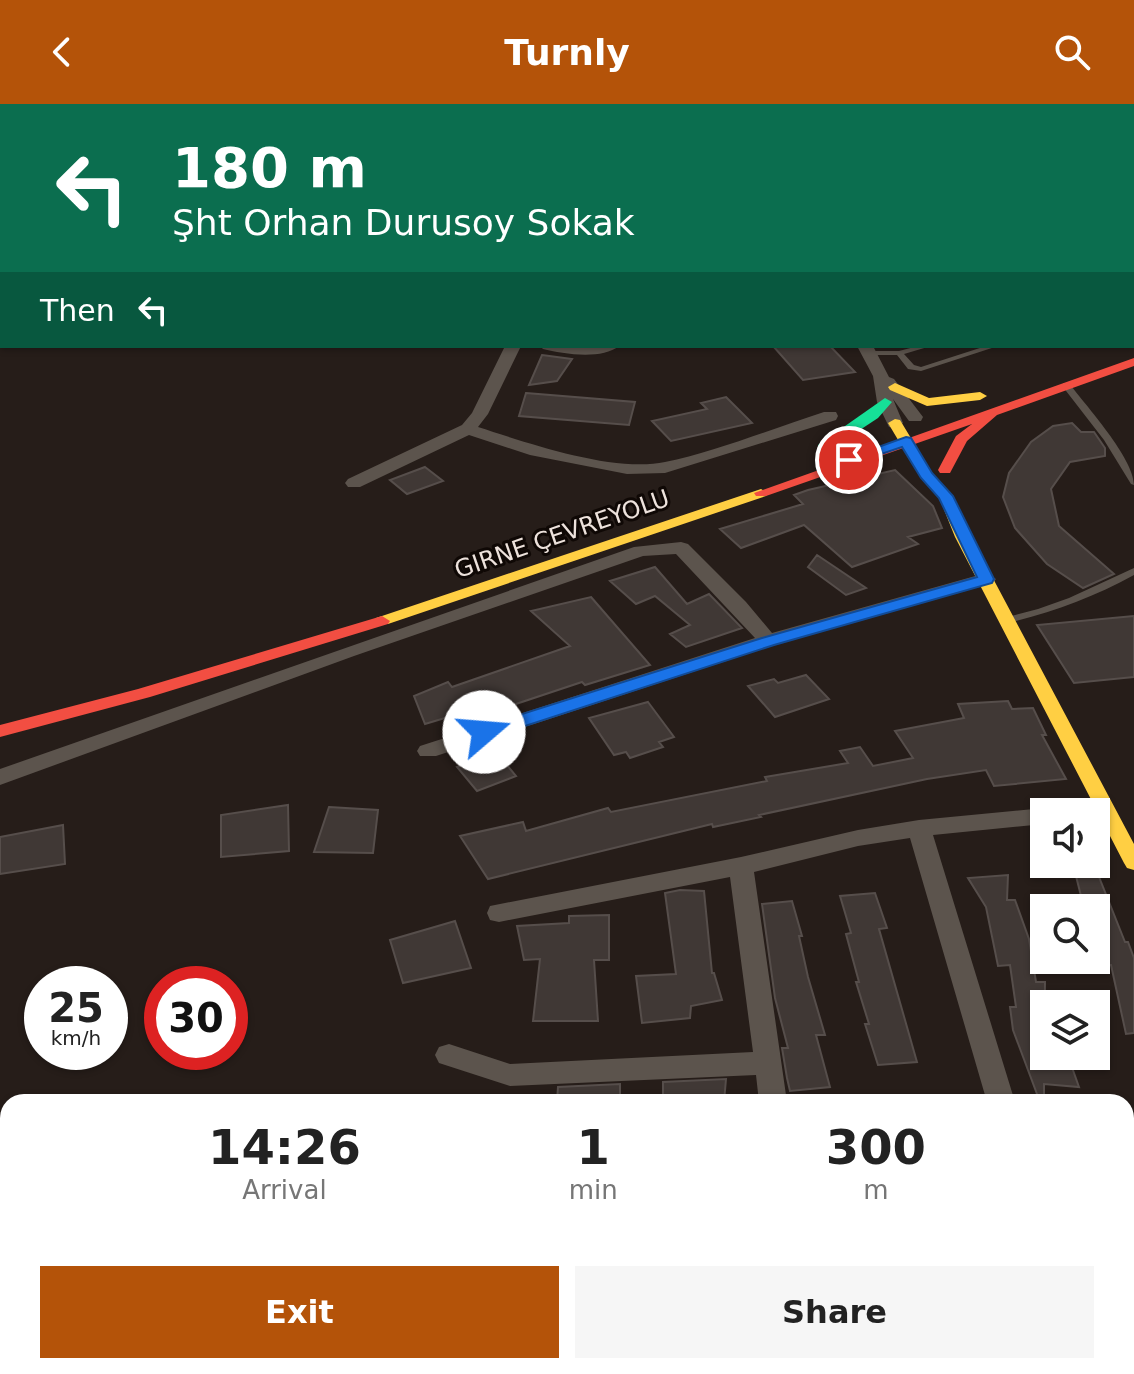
<!DOCTYPE html>
<meta charset="utf-8">
<style>
:root{--surface:#fff;--page:#f6f6f6;--text:#222;--muted:#767676;--accent:#b45309}
body{margin:0;font-family:"DejaVu Sans",sans-serif;background:var(--page);color:var(--text);height:100vh;display:flex;flex-direction:column;font-size:30px;white-space:nowrap}
*{box-sizing:border-box;margin:0}
p{font-size:26px;color:var(--muted)}
.icon{flex:none;width:44px;height:44px;fill:none;stroke:currentColor;stroke-width:2;stroke-linecap:round;stroke-linejoin:round}
.map{position:relative;flex:1;overflow:hidden}
.sheet{position:absolute;left:0px;top:990px;width:1134px;height:280px;display:flex;flex-direction:column;background:var(--surface);border-radius:24px 24px 0 0;box-shadow:0 2px 6px #0004}
.sheet>*{flex:none}
.banner{position:absolute;left:0px;top:0px;width:1134px;height:244px;box-shadow:0 2px 6px #0004;background:#0b6e4f;color:#fff;overflow:hidden}
.buttons{position:absolute;left:1030px;top:694px;display:grid;gap:16px}
.buttons a{display:grid;place-items:center;width:80px;height:80px;border-radius:0px;background:var(--surface);box-shadow:0 2px 6px #0004;font-size:40px}
.speed{position:absolute;left:24px;top:862px;display:flex;gap:16px;font-size:40px;font-weight:700;text-align:center}
.speed>*{display:grid;place-content:center;width:104px;height:104px;border-radius:50%;background:var(--surface);box-shadow:0 2px 6px #0004;line-height:1}
.speed small{font-size:20px;font-weight:400}
.speed .limit{border:12px solid #d22;background:#fff;color:#111}
.pin{position:absolute;display:grid;place-items:center;width:68px;height:68px;color:#fff;margin:-34px;border:4px solid #fff;border-radius:50%;box-shadow:0 2px 8px #0007}
.me{position:absolute;width:88px;margin:-44px;rotate:72deg;stroke-linejoin:round;filter:drop-shadow(0 0 6px #0008)}
.turn{display:flex;align-items:center;gap:28px;height:168px;padding:0 40px;font-size:36px}
.turn .icon{width:104px;height:104px;stroke-width:2.5}
.turn b{display:block;font-size:56px;line-height:68px}
.then{display:flex;align-items:center;height:76px;padding:0 40px;background:#0003;gap:16px;font-size:30px}
.eta{display:flex;justify-content:space-evenly;align-items:center;height:136px;text-align:center}
.eta b{font-size:48px;font-weight:600;line-height:56px}
.primary-button{display:flex;gap:16px;margin-top:auto;padding:16px 40px}
.primary-button a{flex:1;height:92px;border-radius:0px;background:var(--accent);color:#fff;font-size:32px;font-weight:600;line-height:92px;text-align:center}
.primary-button a+a{background:var(--page);color:var(--text)}
header{display:flex;justify-content:space-between;align-items:center;height:104px;padding:0 40px;background:var(--accent);color:#fff;font-size:36px;font-weight:600}
.map>svg:first-child{display:block}
</style>
<header><svg class="icon" aria-label="back" viewBox="0 0 24 24"><path d="M15 5l-7 7 7 7"/></svg>Turnly<svg class="icon" aria-label="search" viewBox="0 0 24 24"><circle cx="10" cy="10" r="6"/><path d="M15 15l6 6"/></svg></header>
<div class="map">
<svg width="1134" height="1270" viewBox="0 0 1134 1270">
<rect width="100%" height="100%" fill="#261d19"/>
<path fill="#403835" stroke="#564e4b" stroke-width="2" d="M773,242h57l25,26 -52,8z
M542,251l30,4 -15,22 -28,4z
M526,289l109,9 -6,23 -110,-9z
M726,293l26,26 -81,18 -19,-20 55,-12 -6,-6z
M1072,319l9,9h13l11,16v8l-35,6 -19,27 8,37 55,48 -31,14 -36,-24 -32,-36 -12,-31 6,-24 22,-31 22,-16z
M425,363l18,14 -36,13 -17,-14z
M895,366l38,36 9,22 -34,9 10,7 -66,23 -48,-42 -63,23 -21,-19 83,-25 -9,-9 14,-5z
M817,451l49,33 -20,7 -38,-28z
M655,463l32,37 22,-10 33,34 -56,19 -16,-13 20,-9 -35,-29 -19,8 -26,-23z
M591,493l59,68 -65,20 -3,-3 -84,28 -3,-7 -70,21 -11,-28 34,-14 4,5 118,-41 -39,-35z
M1134,512v61l-60,6 -37,-58z
M806,571l23,24 -54,18 -27,-31 26,-7 4,4z
M1008,597l4,8 21,-1 13,27h-4l24,44 -72,7 -8,-16 -59,9 -168,36 2,2 -48,10 -1,-3 -224,55 -28,-43 63,-14 3,9 82,-23 3,4 156,-31 -2,-4 83,-14 -8,-12 20,-4 13,19 40,-8 -18,-27 69,-13 -6,-14z
M648,598l26,35 -15,5 4,5 -33,11 -4,-6 -12,3 -25,-37z
M496,648l20,24 -39,15 -20,-24z
M288,701l1,46 -68,6v-42z
M329,703l49,3 -5,43 -59,-1z
M63,721l2,39 -65,10v-37z
M1008,771l-1,25h8l14,39 7,43h9l-1,77h25l10,28 -35,-3v18h-4l-27,-72 -3,-23h6l-6,-42 -12,1 -12,-59 -18,-29z
M1076,772l23,1 26,65h3l6,16v75l-8,1 -15,-69h-6l-9,-35v-22h-12z
M680,786l24,1 8,82h2l8,27 -31,6 -1,12 -48,5 -6,-47 40,-2 -11,-81z
M875,789l12,35 -8,1 38,133 -39,3 -13,-41h4l-13,-42h3l-13,-48 5,-1 -11,-37z
M792,797l10,35h-3l9,41 17,58h-9l14,52 -40,4 -3,-13 -5,-30h6l-13,-50 -13,-94z
M609,811v45h-15l4,61h-65l7,-62 -16,1 -7,-34 52,-3v-7z
M455,817l16,47 -68,15 -13,-43z
M726,975l-2,23h-61v-20z
M620,980v18h-63l1,-15z"/>
<g fill="none" stroke-linecap="round" stroke-linejoin="round">
<path fill="#5c544d" fill-rule="evenodd" d="M918,242h13l-27,8 10,11 7,2 65,-21h12l-77,25 -13,-2 -11,-14h-28l-4,-2 4,-2h30z
M1063,279h6c17,23 65,75 65,102l-3,-1 -27,-44 -41,-53z
M1134,464v7c-40,22 -81,37 -126,48l-5,-3 1,-2 34,-9 31,-11z
M367,1262h16v8h-16z
M419,1262h16v8h-16z
M484,1262h16l1,8h-16z
M548,1262h16v8h-16z"/>
<path fill="#5c544d" fill-rule="evenodd" d="M681,0h14l2,2h-14z
M909,0h12l2,2h-12z
M1065,0h15l2,2h-15z
M1132,24l2,1v8l-2,-1z
M1134,60v8l-2,1v-8z
M505,242h16l-33,68 -10,13c50,16 136,46 187,35 50,-10 109,-34 159,-50h12l2,4 -2,4 -171,53 -38,1 -97,-19 -61,-20 -109,52h-12l-3,-4 3,-4 114,-54 10,-12z
M540,242h79c-17,14 -56,8 -76,3z
M857,242h16l16,31 5,2 29,38 -2,4h-12l-16,-22 10,24 -8,5 -6,-1 -12,-25 -4,-26z
M681,438l7,2 58,58 26,31 214,-60 10,6 -3,4 -218,62 -339,111h-16l-3,-5 3,-5 335,-108 -79,-84 -33,2 -289,100 -354,129v-16l634,-222z
M1044,704l9,4h-9v12l-111,11 82,267h-28l-77,-264 -52,8 -104,26 33,230h-28l-3,-27 -246,11 -71,-23 -4,-8 4,-8 10,-3 61,20 243,-12 -23,-175 -231,45 -9,-2 -3,-7 3,-7 251,-49 117,-27 61,-10z
M203,1262h48l-3,8h-48z
M816,1262h32l3,8h-32z
M1067,1262h32l2,8h-32z"/>
<path fill="#16e098" fill-rule="evenodd" d="M885,294l7,4 -14,16 -50,33h-10v-6z"/>
<path fill="#ffcf43" fill-rule="evenodd" d="M895,279l34,15 51,-6 7,4 -7,4 -53,6 -37,-16 -2,-3z
M895,315l5,1 32,53 21,23 18,41 163,307v26l-7,-2 -3,-5 -169,-326 -16,-40 -20,-22 -31,-52z
M761,385l7,4 -2,3 -378,128h-12l-2,-3 2,-3z"/>
<path fill="#f24e42" fill-rule="evenodd" d="M1134,254v8l-137,49 -30,26 -17,32h-10l-2,-3 18,-34 16,-12 -206,72h-10l-2,-3z
M382,512l8,5 -2,3 -238,73 -150,40v-12l138,-36z"/>
</g>
<path fill="#1a73e8" stroke="#114b97" stroke-width="2" d="M906,333l5,1 21,35 21,23 41,83 -2,4 -218,62 -283,92h-13l-3,-5 3,-4 284,-90 215,-61 -38,-79 -18,-20 -19,-31 -53,18 -7,-5z"/>
<g text-anchor="middle" dominant-baseline="central" stroke-width="6" stroke-linejoin="round" paint-order="stroke">
<g font-size="24" fill="#ede2dc" stroke="#0f0805">
<text transform="translate(562 430) rotate(-19)">GIRNE ÇEVREYOLU</text>
</g>
</g>
</svg>
<div class="buttons">
<a><svg class="icon" aria-label="sound" viewBox="0 0 24 24"><path d="M4 9h4l5-4v14l-5-4H4zM17 9q2 3 0 6"/></svg></a>
<a><svg class="icon" aria-label="search" viewBox="0 0 24 24"><circle cx="10" cy="10" r="6"/><path d="M15 15l6 6"/></svg></a>
<a><svg class="icon" aria-label="layers" viewBox="0 0 24 24"><path d="M12 4l9 5-9 5-9-5zM3 14l9 5 9-5"/></svg></a>
</div>
<div class="speed"><div>25<small>km/h</small></div><div class="limit">30</div></div>
<div class="pin" style="left:849px;top:356px;background:#d93025"><svg class="icon" aria-label="arrive" viewBox="0 0 24 24"><path d="M6 21V4h12l-3 4 3 4H6"/></svg></div>
<svg class="me" style="left:484px;top:628px" viewBox="-20 -20 40 40"><circle r="19" fill="#fff"/><path d="M0-13L10 11 0 6-10 11z" fill="#1a73e8"/></svg>
<div class="banner">
<div class="turn"><svg class="icon" aria-label="left" viewBox="0 0 24 24"><path d="M17 20v-9H6M10 6l-5 5 5 5"/></svg><div><b>180 m</b>Şht Orhan Durusoy Sokak</div></div>
<div class="then">Then<svg class="icon" aria-label="left" viewBox="0 0 24 24"><path d="M17 20v-9H6M10 6l-5 5 5 5"/></svg></div>
</div>
<section class="sheet">
<div class="eta">
<div><b>14:26</b><p>Arrival</p></div>
<div><b>1</b><p>min</p></div>
<div><b>300</b><p>m</p></div>
</div>
<div class="primary-button"><a>Exit</a><a>Share</a></div>
</section>
</div>
